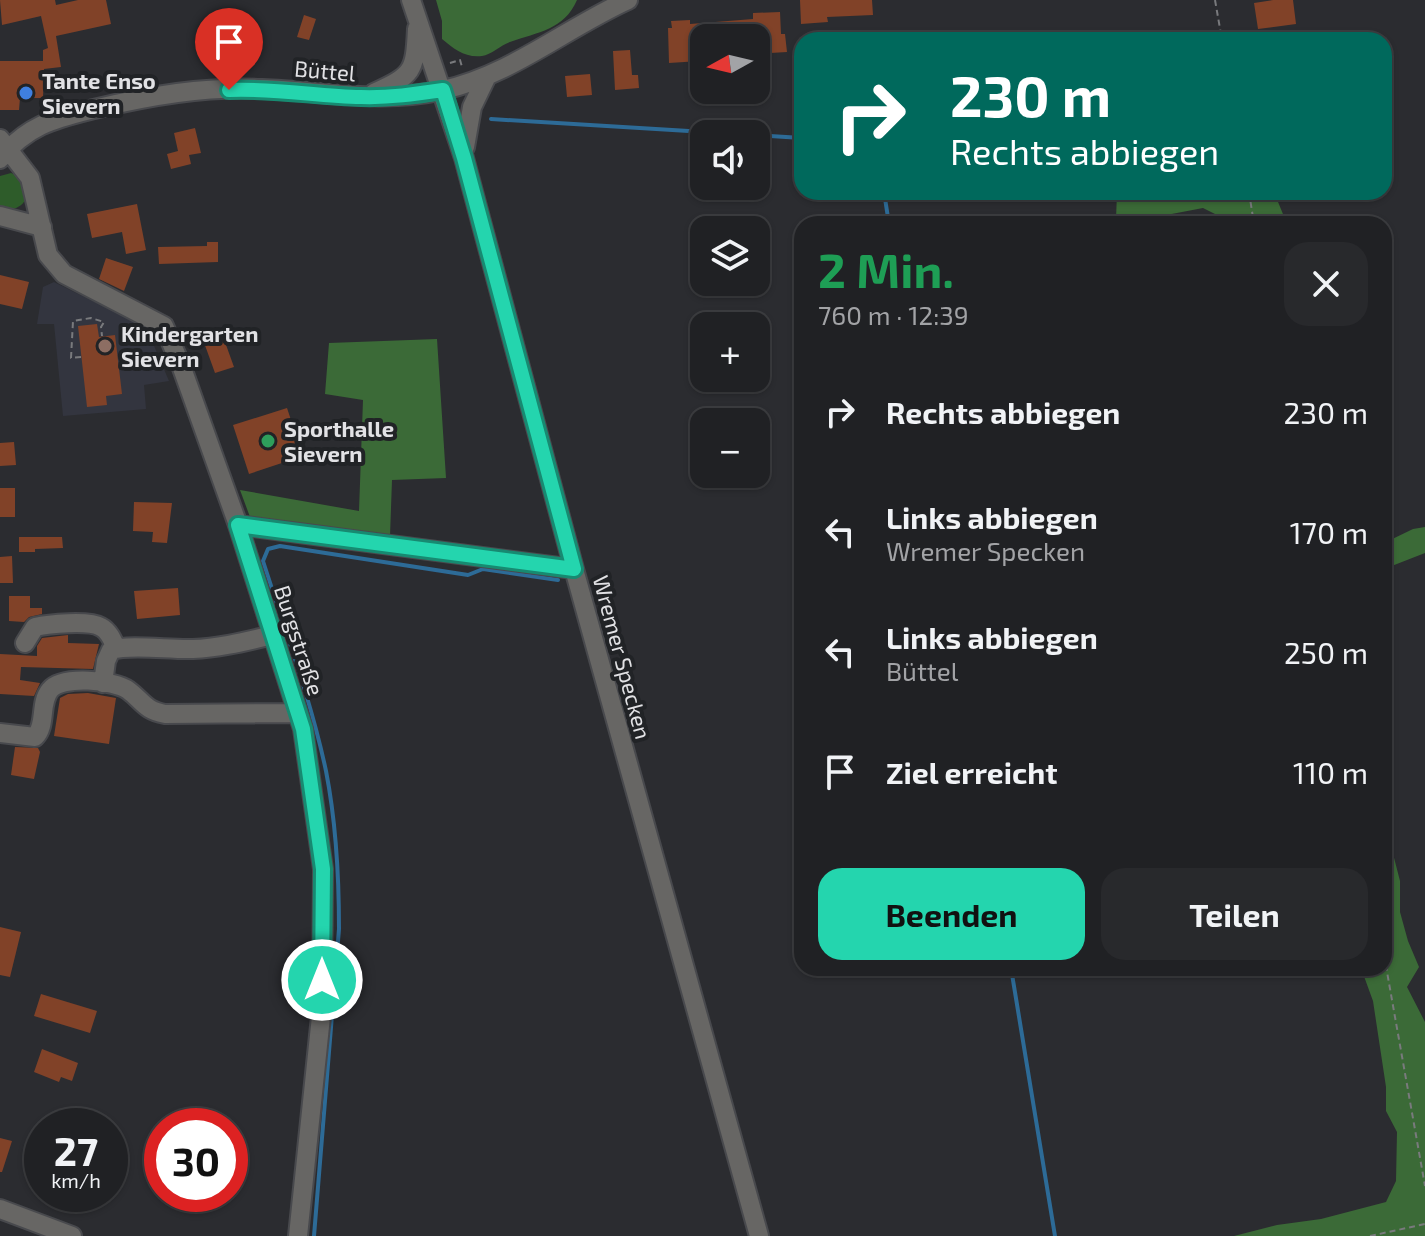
<!DOCTYPE html>
<html lang="de">
<meta charset="utf-8">
<style>
:root{--surface:#202124;--page:#28292c;--text:#f1f3f6;--muted:#a2a3a6;--line:#3d3e41;--accent:#24d5ae}
body{margin:0;font-family:"Exo 2",sans-serif;background:var(--page);color:var(--text);height:100vh;display:flex;flex-direction:column;font-size:30px;white-space:nowrap}
*{box-sizing:border-box;margin:0}
p{font-size:26px;color:var(--muted)}
.icon{flex:none;width:44px;height:44px;fill:none;stroke:currentColor;stroke-width:2;stroke-linecap:round;stroke-linejoin:round}
.map{position:relative;flex:1;overflow:hidden}
.sheet{position:absolute;left:794px;top:216px;width:598px;height:760px;display:flex;flex-direction:column;background:var(--surface);border-radius:24px;box-shadow:0 2px 6px #0004,0 0 0 2px var(--line)}
.sheet>*{flex:none}
.top-card{position:absolute;left:794px;top:32px;width:598px;height:168px;border-radius:24px;box-shadow:0 2px 6px #0004,0 0 0 2px var(--line);background:#00695c;color:#fff;overflow:hidden}
.needle{width:52px;rotate:262deg}
.tools{position:absolute;left:690px;top:24px;display:grid;gap:16px}
.tools a{display:grid;place-items:center;width:80px;height:80px;border-radius:16px;background:var(--surface);box-shadow:0 2px 6px #0004,0 0 0 2px var(--line);font-size:40px}
.speed{position:absolute;left:24px;top:1108px;display:flex;gap:16px;font-size:40px;font-weight:700;text-align:center}
.speed>*{display:grid;place-content:center;width:104px;height:104px;border-radius:50%;background:var(--surface);box-shadow:0 2px 6px #0004,0 0 0 2px var(--line);line-height:1}
.speed small{font-size:20px;font-weight:400}
.speed .limit{border:12px solid #d22;background:#fff;color:#111}
.pin{position:absolute;display:grid;place-items:center;width:68px;height:68px;color:#fff;margin:-82px -34px;border-radius:50% 50% 50% 0;rotate:-45deg;box-shadow:0 0 8px #0007}
.pin .icon{rotate:45deg}
.me{position:absolute;width:88px;margin:-44px;rotate:0deg;stroke-linejoin:round;filter:drop-shadow(0 0 6px #0008)}
.turn{display:flex;align-items:center;gap:28px;height:168px;padding:0 24px;font-size:36px}
.turn .icon{width:104px;height:104px;stroke-width:2.5}
.turn b{display:block;font-size:56px;line-height:68px}
.round{display:grid;place-items:center;flex:none;width:84px;height:84px;border-radius:24px;background:var(--page)}
.summary{display:flex;align-items:center;justify-content:space-between;height:136px;padding:0 24px}
h1{font-size:48px;font-weight:700;line-height:60px;color:#1e9e55}
.button{display:flex;gap:16px;margin-top:auto;padding:16px 24px}
.button a{flex:1;height:92px;border-radius:24px;background:var(--accent);color:#111;font-size:32px;font-weight:700;line-height:92px;text-align:center}
.button a+a{background:var(--page);color:var(--text)}
ul{padding:0;list-style:none}
li{display:flex;align-items:center;gap:24px;height:120px;padding:0 24px}
li div{flex:1}
li b{display:block;font-size:30px}
li em{font-style:normal}
.map>svg:first-child{display:block}
</style>
<div class="map">
<svg width="1425" height="1236" viewBox="0 0 1425 1236">
<rect width="100%" height="100%" fill="#2b2c30"/>
<path fill="#33353f" d="M54,282l92,45 23,54 -25,4 2,24 -83,7 -9,-92h-17l6,-37z"/>
<path fill="#2e5c2a" d="M11,173l11,5 4,21c-6,10 -15,12 -26,9v-32z"/>
<path fill="#3b6a37" d="M436,0h141c-13,30 -39,32 -67,42 -9,3 -19,13 -28,14 -17,2 -28,-7 -40,-17v-18z
M1120,192h154l13,32h-64l-2,-7 -18,-9 -68,13 -19,-2 1,-26z
M437,339l9,139 -54,2 -2,56 -140,-19 -10,-27 119,21 4,-111 -38,-6 4,-51z
M1425,527v26l-41,16v-26l29,-14z
M1384,800l7,46 9,35v31l8,29 11,26 -12,20 18,35v214h-191l43,-11 44,-6 65,-17 10,-21 1,-49 -11,-21v-24l-13,-86 -12,-33h23z"/>
<g fill="none" stroke-linecap="round" stroke-linejoin="round">
<path stroke="#2d6b97" stroke-width="4" d="M491,119l247,15
M756,135l46,3
M884,192l5,32
M1011,968l44,268
M314,1236l25,-307c0,-52 -3,-107 -13,-158 -15,-71 -41,-141 -63,-210l5,-12 12,-3 188,29 15,-6 75,11"/>
</g>
<path fill="#814228" d="M0,0h55l1,5 22,-5h28l5,24 -55,12 5,31 -17,2 -1,29h-23l-1,12h-19v-49h43v-11l5,-2 -7,-32 -39,9z
M800,0h72l1,15 -46,2 1,5 -27,2z
M1273,0h20l3,24 -38,5 -4,-26z
M780,12l1,22h4l2,18 -31,2v-16h-57l1,23 -31,2 -1,-35h4l-1,-7 19,-1v4l63,-5v-6z
M304,15l12,4 -7,21 -12,-3z
M630,50l2,25h6l1,13 -24,2 -2,-39z
M590,74l2,21 -25,2 -2,-21z
M195,128l6,25 -12,2 2,9 -20,5 -4,-15 11,-3 -4,-18z
M137,204l9,46 -20,4 -4,-22 -30,6 -5,-24z
M207,242h11v20l-59,2 -1,-17 49,-1z
M106,258l27,9 -9,24 -25,-12z
M0,275l29,7 -7,27 -22,-5z
M97,324l2,13 16,-2 7,59 -16,2 1,9 -20,2 -9,-81z
M221,331l13,36 -19,6 -13,-36z
M287,408l16,48 -54,18 -16,-49z
M14,442l2,23 -16,1v-23z
M0,488h15v29h-15z
M134,502l38,1 -5,40 -15,-1 1,-10 -20,-1z
M19,537h43l1,11 -28,1v3h-16z
M12,556l1,27h-13v-26z
M178,588l2,27 -43,4 -3,-28z
M9,596h21v12h12v6l-13,3 -5,5 -15,-1z
M68,635v8l31,1 -6,25 -72,-2 -1,13 20,3 -6,13 -34,-2v-40l37,2v-10l5,-8z
M88,693l28,5 -7,46 -55,-8 6,-38 8,-4z
M15,747l23,1 2,4 -6,27 -23,-4z
M0,927l21,5 -11,45 -10,-2z
M41,994l56,17 -7,22 -56,-17z
M42,1049l36,14 -6,18 -11,-4 -2,5 -25,-10z
M41,1121h1v46l-16,-7z
M0,1138l12,3 -10,31h-2z"/>
<g fill="none" stroke-linecap="round" stroke-linejoin="round">
<g stroke="#48494d" stroke-width="22">
<path id="minor" d="M411,0l53,158 110,411 185,667
M374,93c39,-18 41,-21 43,-64
M0,139l30,39 18,77 16,19 100,52 18,42 56,157 65,204 20,140 -1,138 -24,229
M465,147l7,-40 15,-31
M0,159c27,-34 54,-40 94,-50 55,-13 111,-23 168,-20 61,2 120,15 181,1 68,-15 123,-62 185,-90
M0,216l42,11
M238,525l336,44
M25,643l10,-16c13,-3 54,-7 66,0 8,4 12,14 15,21
M103,683l3,-22 5,-11c19,-6 59,0 82,-1 27,-1 54,-8 80,-14
M0,733l35,4c12,-12 4,-34 15,-47 12,-15 64,-10 78,0 15,11 16,20 37,24l133,-1
M0,1209l72,27"/>
</g>
<path stroke="#797a7d" stroke-width="2" stroke-dasharray="6 4" stroke-linecap="butt" d="M1215,0l7,40
M450,63l10,-3 2,7
M1249,192l5,32
M81,357l-10,1 2,-37 18,-3 13,4 -3,5 1,9
M1384,955l41,231
M1370,1236l55,-12"/>
<use href="#minor" stroke="#676664" stroke-width="18"/>
</g>
<g fill="none" stroke-linecap="round" stroke-linejoin="round">
<g stroke="#178a71" stroke-width="20">
<path id="route" d="M229,90c45,-2 88,6 132,7 28,1 55,-3 82,-7l21,68 110,411 -336,-44 65,204 20,140 -1,111"/>
</g>
<use href="#route" stroke="#24d5ae" stroke-width="14"/>
</g>
<circle fill="#3f7fe0" stroke="#212326" stroke-width="3" cx="26" cy="93" r="8"/>
<circle fill="#8d6e63" stroke="#212326" stroke-width="3" cx="105" cy="346" r="8"/>
<circle fill="#2e9e5b" stroke="#212326" stroke-width="3" cx="268" cy="441" r="8"/>
<g text-anchor="middle" dominant-baseline="central" stroke-width="8" stroke-linejoin="round" paint-order="stroke">
<g font-size="22" fill="#e2e2e5" stroke="#212326">
<text transform="translate(325 70) rotate(5)">Büttel</text>
<text transform="translate(300 640) rotate(72)">Burgstraße</text>
<text transform="translate(623 657) rotate(75)">Wremer Specken</text>
</g>
<g font-size="22" font-weight="bold" fill="#e2e2e5" stroke="#212326" text-anchor="start">
<text x="42" y="80">Tante Enso<tspan x="42" dy="25">Sievern</tspan></text>
<text x="121" y="333">Kindergarten<tspan x="121" dy="25">Sievern</tspan></text>
<text x="284" y="428">Sporthalle<tspan x="284" dy="25">Sievern</tspan></text>
</g>
</g>
</svg>
<div class="tools">
<a><svg class="needle" viewBox="-14 -14 28 28"><path d="M0-13l5 13h-10z" fill="#e53935"/><path d="M0 13l5-13h-10z" fill="#a2a3a6"/></svg></a>
<a><svg class="icon" aria-label="sound" viewBox="0 0 24 24"><path d="M4 9h4l5-4v14l-5-4H4zM17 9q2 3 0 6"/></svg></a>
<a><svg class="icon" aria-label="layers" viewBox="0 0 24 24"><path d="M12 4l9 5-9 5-9-5zM3 14l9 5 9-5"/></svg></a>
<a>+</a>
<a>−</a>
</div>
<div class="speed"><div>27<small>km/h</small></div><div class="limit">30</div></div>
<div class="pin" style="left:229px;top:90px;background:#d93025"><svg class="icon" aria-label="arrive" viewBox="0 0 24 24"><path d="M6 21V4h12l-3 4 3 4H6"/></svg></div>
<svg class="me" style="left:322px;top:980px" viewBox="-20 -20 40 40"><circle r="17" fill="#24d5ae" stroke="#fff" stroke-width="3"/><path d="M0-11L8 9 0 5-8 9z" fill="#fff"/></svg>
<div class="top-card">
<div class="turn"><svg class="icon" aria-label="right" viewBox="0 0 24 24"><path d="M7 20v-9h11M14 6l5 5-5 5"/></svg><div><b>230 m</b>Rechts abbiegen</div></div>
</div>
<section class="sheet">
<div class="summary"><div><h1>2 Min.</h1><p>760 m · 12:39</p></div><a class="round"><svg class="icon" aria-label="close" viewBox="0 0 24 24"><path d="M6 6l12 12M18 6L6 18"/></svg></a></div>
<ul>
<li><svg class="icon" aria-label="right" viewBox="0 0 24 24"><path d="M7 20v-9h11M14 6l5 5-5 5"/></svg><div><b>Rechts abbiegen</b></div><em>230 m</em></li>
<li><svg class="icon" aria-label="left" viewBox="0 0 24 24"><path d="M17 20v-9H6M10 6l-5 5 5 5"/></svg><div><b>Links abbiegen</b><p>Wremer Specken</p></div><em>170 m</em></li>
<li><svg class="icon" aria-label="left" viewBox="0 0 24 24"><path d="M17 20v-9H6M10 6l-5 5 5 5"/></svg><div><b>Links abbiegen</b><p>Büttel</p></div><em>250 m</em></li>
<li><svg class="icon" aria-label="arrive" viewBox="0 0 24 24"><path d="M6 21V4h12l-3 4 3 4H6"/></svg><div><b>Ziel erreicht</b></div><em>110 m</em></li>
</ul>
<div class="button"><a>Beenden</a><a>Teilen</a></div>
</section>
</div>
